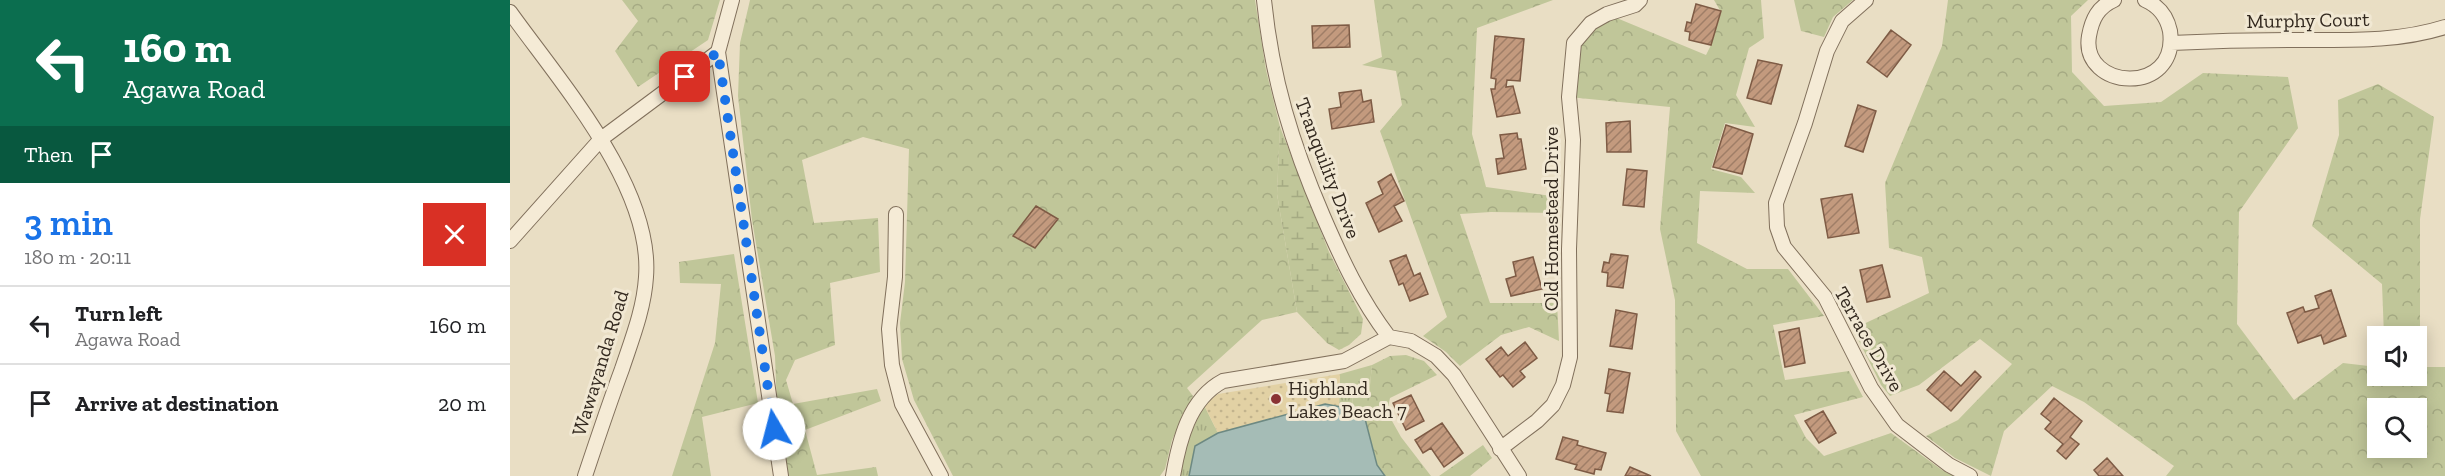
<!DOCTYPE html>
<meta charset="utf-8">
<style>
:root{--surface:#fff;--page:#f6f6f6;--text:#202124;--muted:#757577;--line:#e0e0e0;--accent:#1a73e8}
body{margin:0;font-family:"Zilla Slab",serif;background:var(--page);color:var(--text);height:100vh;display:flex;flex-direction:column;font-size:22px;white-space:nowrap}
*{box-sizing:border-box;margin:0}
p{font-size:20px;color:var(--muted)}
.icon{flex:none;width:33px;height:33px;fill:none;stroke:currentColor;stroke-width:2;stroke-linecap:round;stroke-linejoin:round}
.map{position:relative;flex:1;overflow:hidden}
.side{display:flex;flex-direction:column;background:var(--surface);width:510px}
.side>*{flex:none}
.top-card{background:#0b6e4f;color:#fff;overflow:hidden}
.tools{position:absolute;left:1857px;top:326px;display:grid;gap:12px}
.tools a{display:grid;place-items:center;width:60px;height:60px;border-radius:0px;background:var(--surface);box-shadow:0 3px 15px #0003;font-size:30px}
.pin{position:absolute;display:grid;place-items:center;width:51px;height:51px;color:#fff;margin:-26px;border-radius:12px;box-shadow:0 3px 9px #0006}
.me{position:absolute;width:66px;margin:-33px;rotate:352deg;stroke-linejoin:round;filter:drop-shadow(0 0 4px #0008)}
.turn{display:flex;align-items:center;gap:21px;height:126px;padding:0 24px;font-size:27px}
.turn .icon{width:78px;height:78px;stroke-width:2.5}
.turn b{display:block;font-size:42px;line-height:51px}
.then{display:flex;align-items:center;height:57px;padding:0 24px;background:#0003;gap:12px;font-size:22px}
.round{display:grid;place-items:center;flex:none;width:63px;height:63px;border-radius:0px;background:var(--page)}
.overview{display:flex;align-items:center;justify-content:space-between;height:102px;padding:0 24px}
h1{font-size:36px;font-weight:600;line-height:45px;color:var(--accent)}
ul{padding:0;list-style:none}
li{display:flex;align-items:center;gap:18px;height:78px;padding:0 24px;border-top:2px solid var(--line)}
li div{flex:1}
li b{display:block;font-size:22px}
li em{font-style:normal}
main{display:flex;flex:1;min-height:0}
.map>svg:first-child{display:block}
</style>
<main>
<section class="side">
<div class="top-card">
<div class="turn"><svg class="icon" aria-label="left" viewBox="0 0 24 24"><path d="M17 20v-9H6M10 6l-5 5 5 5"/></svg><div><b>160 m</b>Agawa Road</div></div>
<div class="then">Then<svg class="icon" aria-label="arrive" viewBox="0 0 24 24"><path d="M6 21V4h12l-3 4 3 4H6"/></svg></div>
</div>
<div class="overview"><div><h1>3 min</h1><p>180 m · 20:11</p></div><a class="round" style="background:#d93025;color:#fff"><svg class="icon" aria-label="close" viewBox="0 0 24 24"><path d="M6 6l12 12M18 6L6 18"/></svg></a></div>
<ul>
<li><svg class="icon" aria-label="left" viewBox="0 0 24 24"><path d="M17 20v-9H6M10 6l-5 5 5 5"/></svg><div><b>Turn left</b><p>Agawa Road</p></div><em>160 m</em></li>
<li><svg class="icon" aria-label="arrive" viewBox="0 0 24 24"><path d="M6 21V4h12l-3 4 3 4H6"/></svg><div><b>Arrive at destination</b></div><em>20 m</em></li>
</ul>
</section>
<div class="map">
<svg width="1935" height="476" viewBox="0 0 1935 476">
<defs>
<pattern id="grass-tufts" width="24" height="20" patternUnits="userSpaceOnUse" patternTransform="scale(1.5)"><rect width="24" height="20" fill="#c0c699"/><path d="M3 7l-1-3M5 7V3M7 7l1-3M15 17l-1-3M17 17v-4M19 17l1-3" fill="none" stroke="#a5aa83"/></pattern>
<pattern id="forest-crowns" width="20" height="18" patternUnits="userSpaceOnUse" patternTransform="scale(1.5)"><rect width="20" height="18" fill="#c0c699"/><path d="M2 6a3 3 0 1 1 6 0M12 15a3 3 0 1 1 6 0" fill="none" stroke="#a5aa83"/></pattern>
<pattern id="wetland-marsh" width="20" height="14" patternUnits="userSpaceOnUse" patternTransform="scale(1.5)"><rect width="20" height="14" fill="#c0c699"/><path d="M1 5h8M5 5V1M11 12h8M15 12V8" fill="none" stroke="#a5aa83"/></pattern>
<pattern id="sand-dots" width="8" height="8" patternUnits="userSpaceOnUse" patternTransform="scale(1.5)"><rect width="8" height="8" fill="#e2d1a4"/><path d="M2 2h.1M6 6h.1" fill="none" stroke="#c2b38d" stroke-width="1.8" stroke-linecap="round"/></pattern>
<pattern id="building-hatch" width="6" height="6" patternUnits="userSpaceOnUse" patternTransform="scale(1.5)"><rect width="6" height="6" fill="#c39a7e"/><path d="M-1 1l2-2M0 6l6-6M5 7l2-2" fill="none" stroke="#9f7e67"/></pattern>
</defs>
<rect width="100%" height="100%" fill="#e9dec4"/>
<path fill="url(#grass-tufts)" d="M862,365l-2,20 -17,5 -1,19 -13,-3 1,-32z
M694,405l14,28 -23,13 -6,30h-9l5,-31z"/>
<path fill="url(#forest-crowns)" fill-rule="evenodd" d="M112,0h98l-12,40 -70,47 -23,-36 23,-30z
M240,0h505l11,70 14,57 -3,67 20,118 -35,8 -75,68 6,8 -21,44 -7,29 -5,7h-207l-39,-76 -12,-41 -2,-36 5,-41 4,-133 -46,-12 -61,23 12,63 64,-5 2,54 -50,11 5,62 -40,15 -9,20 7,24 84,-15 4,12 -76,29 12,45 59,-8 2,9h-90l-11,-67 -2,-53 -23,-136 -14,-124 2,-53z
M864,0h179l-76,28 -5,106 14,53 73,10 1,16 -69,-1 -31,2 30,89h67l2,38 -30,-14 -28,8 -41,31 -14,-14 -23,-16 24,-19 -67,-186 22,-26 -6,-34 -34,-6 20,-8z
M1204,0h47l3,38 -15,10 -13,47 19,32 -30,-4 -14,46 30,8 14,16 -55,-2 -3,52 50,26h41l36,47 -51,9 12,55 64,-9 14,26 -69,18 12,23 18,18 67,-23 51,37 12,6h-253l-25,-45 -1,-131 -15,-71 10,-122 -101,-10 5,-54 33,-29 99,41 5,-10 10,-33z
M1284,0h59l-20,17 -9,20 -23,-6z
M1438,0h140l-17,16 1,56 32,34 57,-4 42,-29 85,4 10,51 -59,84 -2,112 57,76 49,-37 34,4 1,8h38v-39h-32l-2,-52 -70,-58 27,-91 -1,-35 40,-16 56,33 -14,102v148h25v109h-279l8,-10 -90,-64 -32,-16 -48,45 -13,45 -36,-18 -29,-22 32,-16 54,-56 -32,-25 -61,46 -29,11 -9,-11 -28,-56 76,-36 -7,-36 -33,-9 -4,-65 57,-137zM1868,408h38v39h-38z
M224,254l24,149 -56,14 9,59h-39l43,-133 6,-59 -41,-1 -1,-21z
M896,355l18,6 13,14 -47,23 -3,14 14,25 30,39h-46l-8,-11 -14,-54 -11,-2 1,-19 17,-5 2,-20 18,-9z
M973,445l9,13 -22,18h-31z"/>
<path fill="url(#wetland-marsh)" d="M770,127l49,125 34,67 -2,15 -12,11 -10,5 -12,-7 -30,-31 -20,-118z"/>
<path fill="url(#sand-dots)" d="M830,374l-1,32 -14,-2 -107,29 -14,-28 14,-11z"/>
<path fill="#a5bcb6" stroke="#6d8982" stroke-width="1.5" d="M815,404l38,7 14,54 8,11h-196l6,-30 23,-13z"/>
<path fill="url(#building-hatch)" stroke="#7e5b45" stroke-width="1.5" d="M1186,4l25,7 -10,34 -22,-5 1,-8 -5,-1 2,-9 4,1z
M839,25l1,22 -37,1 -1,-22z
M1381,30l20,15 -24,32 -20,-15z
M985,36l29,3 -4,42 -13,-1 -1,7 7,-1 7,27 -23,4 -6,-28h4l1,-10 -5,-1z
M1248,60l24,5 -11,39 -24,-6z
M851,90l2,12 8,-2 3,22 -42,7 -3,-20 12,-2 -2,-14z
M1348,105l18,6 -13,41 -18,-6z
M1120,121l1,31h-24l-1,-29z
M1216,125l27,9 -11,40 -29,-7z
M1007,133l1,6h3l5,30 -28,5 -2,-15 8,-1 -4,-23z
M1117,169l20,2 -3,36 -21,-2z
M881,174l13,27 -10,5 8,15 -23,11 -13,-29 17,-9 -5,-12z
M1342,194l7,39 -31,5 -7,-39z
M526,206l22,13 -23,29 -22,-12z
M1101,254l17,2 -5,32 -16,-2 1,-13 -6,-1 2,-10 5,1z
M896,255l8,21 6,-3 8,21 -18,7 -7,-18 -4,2 -9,-24z
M1023,257l9,32 -31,7 -5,-17 10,-3 -3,-14z
M1372,265l8,32 -23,5 -7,-32z
M1821,290l15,46 -22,8 -3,-9 -23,8 -11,-30 16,-6 2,5 14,-4 -4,-12z
M1106,310l21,4 -5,35 -22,-3z
M1289,328l6,35 -20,4 -6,-35z
M1015,342l12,16 -17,13 5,6 -12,10 -10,-12 -3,2 -14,-18 15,-12 7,9z
M1099,369l21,4 -7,40 -16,-2 3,-17 -5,-1z
M1434,371l17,15 14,-15 6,6 -30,34 -24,-21z
M901,395l13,26 -18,9 -13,-27z
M1544,398l28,23 -12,16 9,7 -13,15 -9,-8 6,-7 -18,-15 6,-7 -10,-8z
M1313,411l13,22 -17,10 -14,-22z
M932,423l21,30 -19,14 -13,-19 -8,5 -8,-13z
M1053,437l15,4 -1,4 29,8 -5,17 -6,-1 -1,5 -19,-5 2,-4 -21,-6z
M1597,458l16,18h-24l-5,-6z
M1120,467l21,9h-26z"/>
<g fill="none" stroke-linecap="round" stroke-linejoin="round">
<g stroke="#81705c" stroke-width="16">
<path id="minor" d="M222,0l-14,52 63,424
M754,0c8,79 28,144 59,216 19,44 37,83 66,121
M1356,0l-24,21 -15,30 -22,72 -29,80 1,24 7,20 41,50 46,91 26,37 52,40 21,11
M1604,0c-16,7 -22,19 -25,36 -9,54 90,61 81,-5 -3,-14 -11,-25 -25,-31
M0,12c50,70 143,175 136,265 -2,32 -14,62 -24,92 -13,35 -25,71 -37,107
M1661,43c43,-2 86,-3 129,-3 48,0 98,2 145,-13
M386,214l-1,63 -6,52 3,36 10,39 39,72
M0,241l91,-102 117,-87
M990,449l37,-28 16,-16 10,-20 7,-28 -1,-108 4,-109 -4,-43 5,-54 17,-20 16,-9 28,-9 5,-5
M663,476c6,-35 16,-77 50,-95l121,-20 45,-24 22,4 25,15 18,19 65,101"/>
</g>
<use href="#minor" stroke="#f5ebd6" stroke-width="14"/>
</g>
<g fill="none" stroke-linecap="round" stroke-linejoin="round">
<path stroke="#1a73e8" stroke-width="10" stroke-dasharray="0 18" d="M175,77l33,-25 56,377"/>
</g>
<circle fill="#8a3334" stroke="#f1e8d3" stroke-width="2" cx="766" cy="399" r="6"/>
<g text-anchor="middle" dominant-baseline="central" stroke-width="6" stroke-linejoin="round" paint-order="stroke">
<g font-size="20" fill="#33291f" stroke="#f1e8d3">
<text transform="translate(1798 20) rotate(-1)">Murphy Court</text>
<text transform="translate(818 168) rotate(69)">Tranquility Drive</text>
<text transform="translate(1041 219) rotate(-90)">Old Homestead Drive</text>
<text transform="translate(1359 339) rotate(60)">Terrace Drive</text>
<text transform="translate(90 363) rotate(-73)">Wawayanda Road</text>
</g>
<g font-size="20" fill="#33291f" stroke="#f1e8d3" text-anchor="start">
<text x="778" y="388">Highland<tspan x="778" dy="23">Lakes Beach 7</tspan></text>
</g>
</g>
</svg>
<div class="tools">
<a><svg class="icon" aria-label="sound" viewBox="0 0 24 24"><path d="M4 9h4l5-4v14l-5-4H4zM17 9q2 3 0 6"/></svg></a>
<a><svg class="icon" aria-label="search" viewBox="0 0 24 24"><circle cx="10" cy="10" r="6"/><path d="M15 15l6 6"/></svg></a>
</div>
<div class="pin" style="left:175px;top:77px;background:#d93025"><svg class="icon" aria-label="arrive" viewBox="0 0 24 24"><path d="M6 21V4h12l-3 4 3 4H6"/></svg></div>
<svg class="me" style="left:264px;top:429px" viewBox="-20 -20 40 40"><circle r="19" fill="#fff"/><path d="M0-13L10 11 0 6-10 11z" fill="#1a73e8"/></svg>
</div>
</main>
